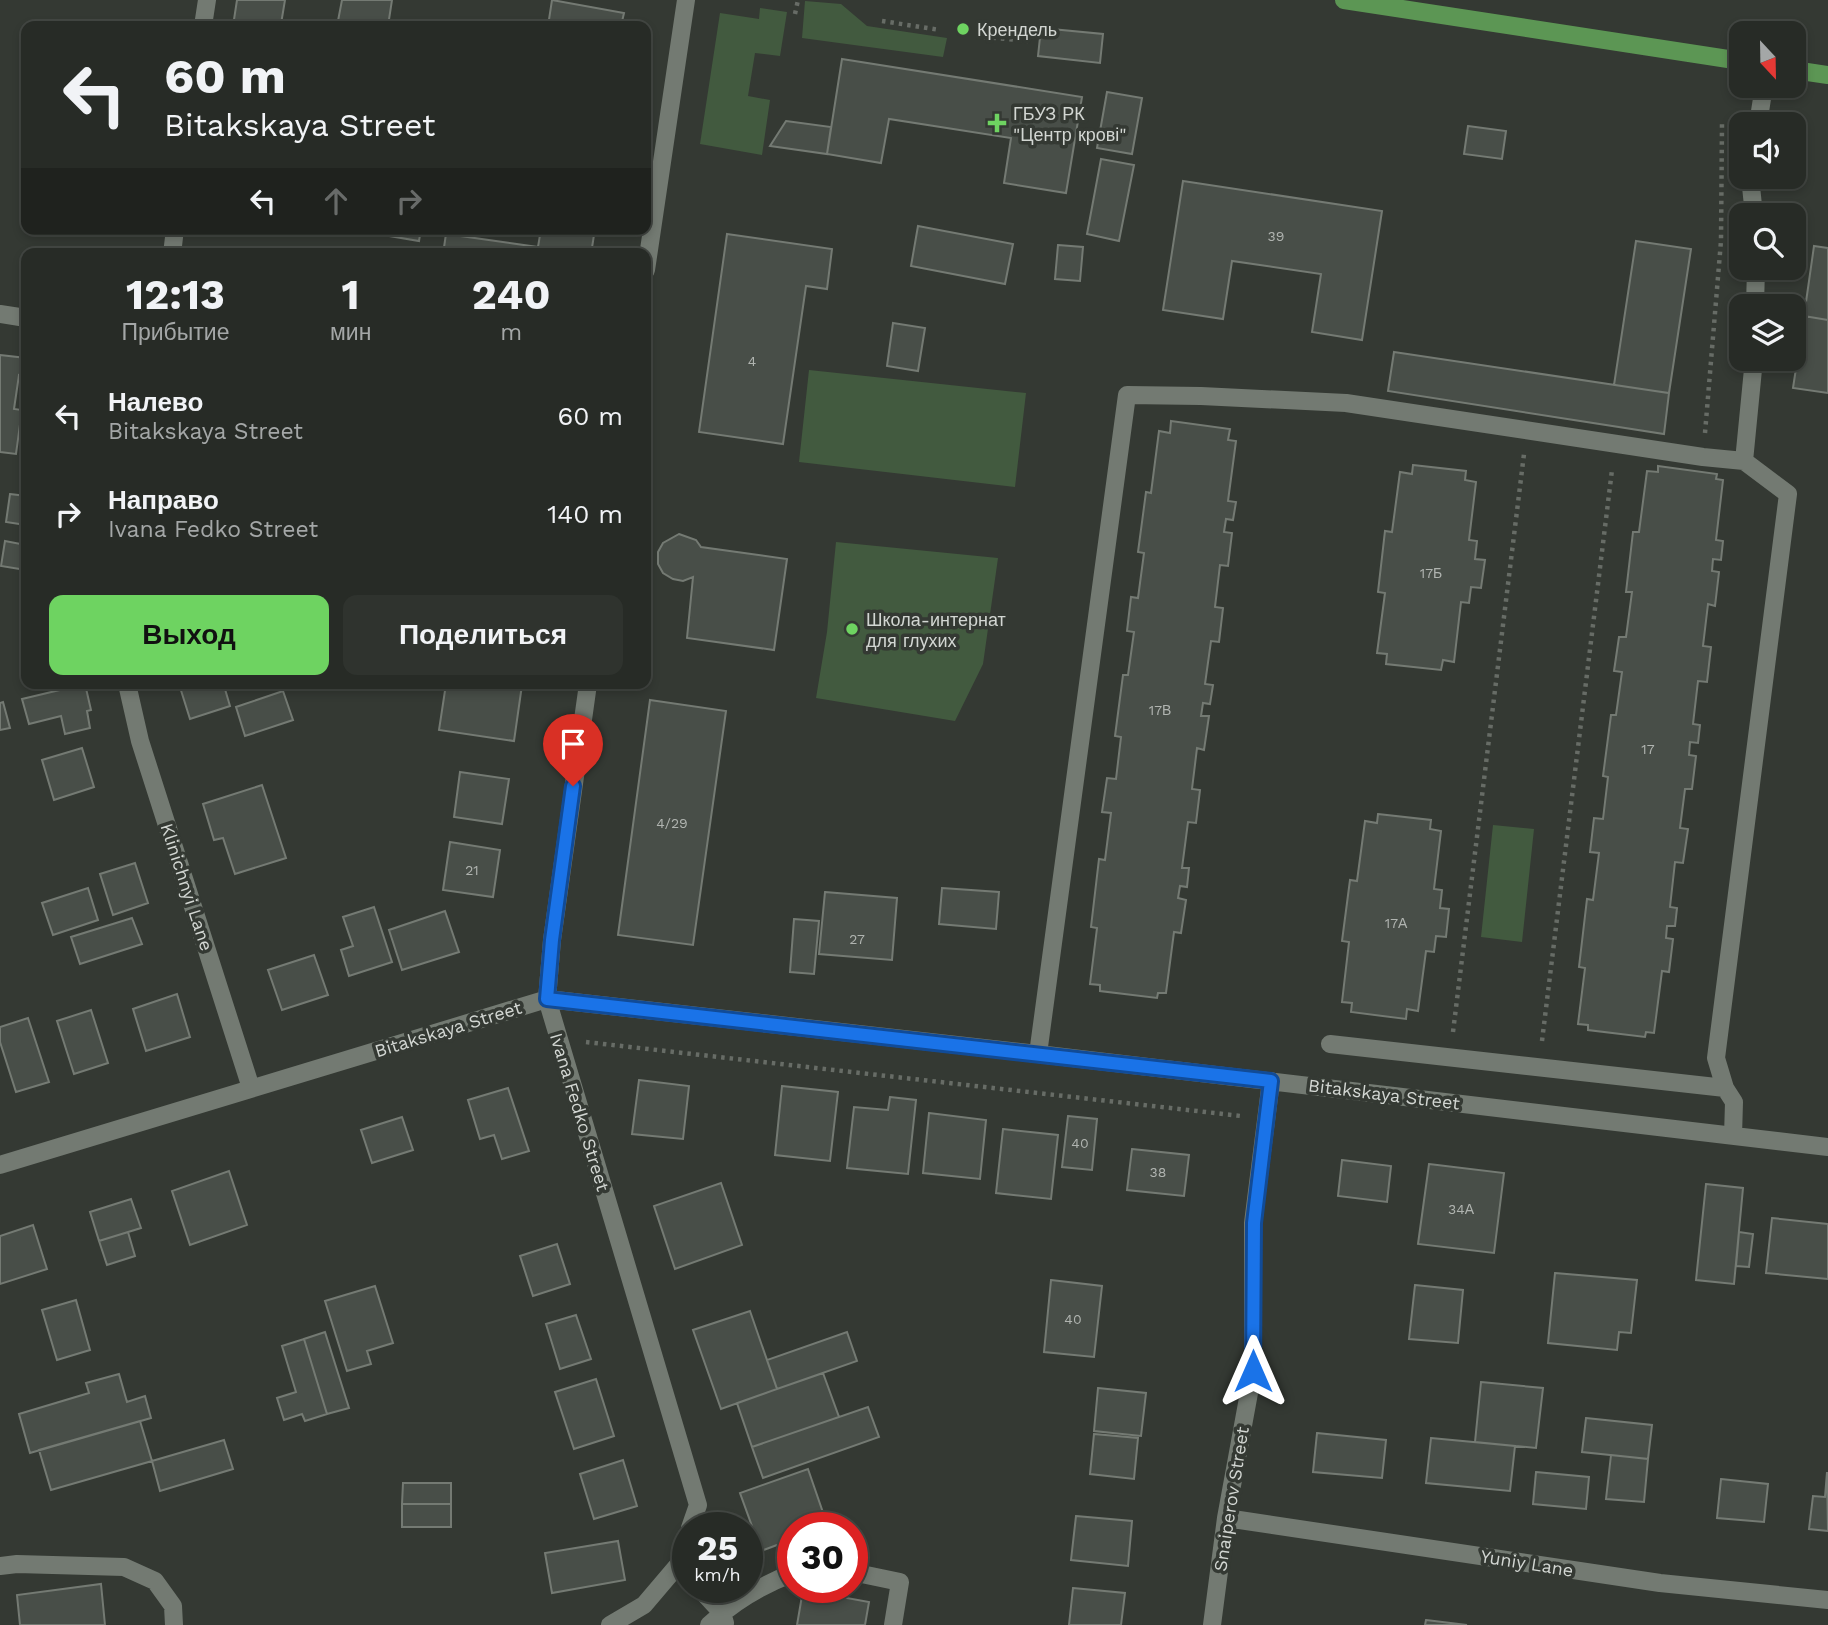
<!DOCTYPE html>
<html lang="ru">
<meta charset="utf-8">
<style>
:root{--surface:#272b26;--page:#2f332e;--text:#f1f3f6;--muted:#a4a7a7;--line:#434743;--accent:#6ed361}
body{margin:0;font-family:"Work Sans",sans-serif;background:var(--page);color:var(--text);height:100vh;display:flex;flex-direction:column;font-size:26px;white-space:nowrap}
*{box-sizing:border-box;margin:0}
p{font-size:23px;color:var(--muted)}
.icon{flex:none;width:38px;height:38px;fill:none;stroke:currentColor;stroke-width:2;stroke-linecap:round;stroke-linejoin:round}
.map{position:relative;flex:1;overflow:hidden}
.side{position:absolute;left:21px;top:248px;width:630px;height:441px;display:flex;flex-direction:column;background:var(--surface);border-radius:14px;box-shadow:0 4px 10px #0003,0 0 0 2px var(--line)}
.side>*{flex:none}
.top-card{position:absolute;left:21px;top:21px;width:630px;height:214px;border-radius:14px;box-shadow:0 4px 10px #0003,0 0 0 2px var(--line);background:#272b26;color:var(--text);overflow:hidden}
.needle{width:46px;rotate:158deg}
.controls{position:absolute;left:1729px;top:21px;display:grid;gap:14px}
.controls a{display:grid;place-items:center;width:77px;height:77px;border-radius:14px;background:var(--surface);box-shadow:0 4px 10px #0003,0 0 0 2px var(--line);font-size:35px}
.speed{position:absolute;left:672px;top:1512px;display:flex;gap:14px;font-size:35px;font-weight:700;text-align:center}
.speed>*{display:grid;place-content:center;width:91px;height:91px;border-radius:50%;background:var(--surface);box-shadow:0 4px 10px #0003,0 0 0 2px var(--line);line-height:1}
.speed small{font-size:18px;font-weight:400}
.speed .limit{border:10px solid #d22;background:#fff;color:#111}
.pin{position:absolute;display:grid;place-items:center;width:60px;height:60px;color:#fff;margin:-72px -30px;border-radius:50% 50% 50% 0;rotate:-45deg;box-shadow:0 0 7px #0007}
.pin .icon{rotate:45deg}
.me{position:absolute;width:77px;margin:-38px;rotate:0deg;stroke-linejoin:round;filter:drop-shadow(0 0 5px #0008)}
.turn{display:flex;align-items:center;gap:24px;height:147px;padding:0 28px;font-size:32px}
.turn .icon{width:91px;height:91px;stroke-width:2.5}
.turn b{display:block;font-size:49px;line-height:60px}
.lanes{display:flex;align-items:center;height:66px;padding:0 28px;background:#0003;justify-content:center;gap:35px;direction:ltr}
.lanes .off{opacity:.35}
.eta{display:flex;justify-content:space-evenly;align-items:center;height:119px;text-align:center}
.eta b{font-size:42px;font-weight:700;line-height:49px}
.cta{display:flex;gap:14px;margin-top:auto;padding:14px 28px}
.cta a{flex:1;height:80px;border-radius:14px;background:var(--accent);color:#111;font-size:28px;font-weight:700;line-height:80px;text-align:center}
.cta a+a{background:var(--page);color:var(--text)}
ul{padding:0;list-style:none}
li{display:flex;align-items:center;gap:21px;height:98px;padding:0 28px}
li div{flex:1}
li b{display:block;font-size:26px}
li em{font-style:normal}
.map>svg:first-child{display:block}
</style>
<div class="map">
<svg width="1828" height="1625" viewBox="0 0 1828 1625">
<rect width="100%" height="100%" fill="#343933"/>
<path fill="#425a3f" d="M805,1l36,3 26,22 80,12 -4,19 -141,-19z
M760,8l27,4 -7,44 -25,-3 -7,43 22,4 -8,55 -62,-11 20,-131 39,6z
M809,370l217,23 -11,94 -216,-25z
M836,542l162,16 -15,106 -28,57 -139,-23 11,-66z
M1493,825l41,4 -12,113 -41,-5z"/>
<path fill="#484e48" stroke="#747a73" stroke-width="2" d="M237,0h48l-4,24 12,2h-60z
M342,0h50l-4,26h-51z
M552,0l72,13 -3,13h-73z
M1041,28l62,6 -3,29 -62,-7z
M842,59l240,38 -16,96 -62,-10 7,-45 -122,-19 -8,44 -54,-9z
M1107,92l35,6 -10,56 -35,-6z
M786,121l45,6 -4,27 -57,-8z
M1468,126l38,5 -4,28 -38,-5z
M1101,159l33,6 -15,76 -32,-7z
M1183,181l199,30 -20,129 -50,-8 9,-58 -89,-13 -9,58 -60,-9z
M918,226l95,18 -8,40 -94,-18z
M348,229h73l-2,12z
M541,229h17l36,6 -3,19h-148l3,-20 92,13z
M727,234l105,15 -5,40 -21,-3 -23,158 -84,-12z
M1636,241l55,8 -22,144 -55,-8z
M1058,245l25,2 -3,34 -25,-2z
M1814,246l14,2v72l-24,-4z
M48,249l37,5h-38z
M1804,316l24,4v73l-35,-5z
M893,323l32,5 -7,43 -31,-5z
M1394,352l275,41 -5,41 -276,-43z
M0,355l26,3v18l-7,-1 -5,34 8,1 -6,44 -16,-2z
M1171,421l59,8 -2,11 8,1 -8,60 8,1 -3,18 -7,-1 -2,13 8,1 -4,33 -8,-1 -5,42 8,1 -4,34 -8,-1 -6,43 8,1 -3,19 -7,-1 -2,13h8l-5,34 -7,-2 -5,41 8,1 -4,33 -8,-1 -6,46h7l-2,19 -7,-1 -2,12 8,2 -5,33 -7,-1 -8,61h-8l-1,5 -57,-7v-6l-10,-1 7,-56 -6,-1 8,-68 6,1 6,-47 -9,-1 5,-34 9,1 5,-42 -6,-1 8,-61h5l6,-43 -7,-1 4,-34 7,1 6,-45 -6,-1 8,-60 5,1 8,-62 11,2z
M1413,465l53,6 -1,9 11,2 -7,58 8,1 -2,18 10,1 -4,28 -10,-1 -2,16 -8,-1 -7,60 -11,-2 -2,10 -55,-6 1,-10 -10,-1 8,-60 -7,-1 7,-61 7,1 8,-60 12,2z
M1658,466l59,8 -1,5 7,1 -7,60 7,1 -2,19 -8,-1 -1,12 7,1 -4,34 -7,-2 -5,42 8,1 -4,35 -9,-1 -5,43 7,1 -2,18 -8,-1 -1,13 7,1 -4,33h-7l-5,39 8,1 -5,34 -8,-1 -5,45 7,1 -2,18h-8l-1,12 7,1 -4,33 -7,-1 -8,62 -8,-1 -1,5 -57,-7v-5l-10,-1 7,-56 -6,-1 8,-68 6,1 6,-47 -9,-1 4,-34 9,1 5,-42 -5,-1 8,-61h5l6,-43 -8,-1 5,-34h7l6,-45h-6l7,-60h6l8,-61 11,1z
M10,494l16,2v29l-20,-3z
M679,534l17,6 5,7 86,12 -13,91 -87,-12 6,-61 -10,4 -10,-2 -10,-6 -5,-9v-12l5,-9z
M5,541l21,4v25l-25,-4z
M85,684l6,26 -4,1 3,17 -25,6 -4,-18 -32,8 -7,-25z
M179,684h60l-14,5 5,17 -40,13z
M446,684l76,1 -8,56 -75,-11z
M283,691l10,29 -48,16 -9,-29z
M650,700l76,11 -33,234 -75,-10z
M3,702l7,26 -10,2v-27z
M82,748l12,39 -40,13 -12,-40z
M460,772l49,7 -7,45 -48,-7z
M262,785l24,73 -51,16 -12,-36 -9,2 -11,-36z
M1378,814l53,6 -1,9 11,2 -7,58 8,1 -2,18 9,1 -3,28 -10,-1 -2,16 -8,-1 -8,60 -11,-2 -1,10 -55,-7 1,-9 -10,-1 7,-60 -7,-1 8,-61 7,1 8,-60 12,2z
M450,842l50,8 -7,47 -50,-7z
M135,863l13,40 -35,12 -13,-41z
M88,888l10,32 -45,15 -11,-32z
M942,888l57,4 -3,37 -57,-5z
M825,892l72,6 -5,62 -73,-6z
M374,907l18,55 -43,14 -8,-26 12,-4 -10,-29z
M445,911l14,41 -57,18 -13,-40z
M132,918l10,26 -62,20 -9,-27z
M794,919l25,2 -5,53 -24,-2z
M314,955l14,40 -46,15 -14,-40z
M177,994l13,43 -44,14 -13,-42z
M91,1010l17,53 -34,11 -17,-53z
M28,1018l21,64 -33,10 -16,-50v-15z
M639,1080l50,6 -6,53 -51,-5z
M782,1086l56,6 -8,69 -55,-6z
M508,1088l21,63 -27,8 -8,-24 -14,4 -12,-39z
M890,1097l26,3 -8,74 -61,-6 7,-61 34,3z
M929,1113l57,7 -6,59 -57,-6z
M1068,1116l29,3 -5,51 -30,-3z
M402,1117l11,33 -41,13 -11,-33z
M1003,1129l55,6 -7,64 -55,-6z
M1132,1149l57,6 -5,41 -57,-6z
M1342,1160l49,6 -4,36 -49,-6z
M1429,1164l75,9 -10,80 -76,-9z
M229,1171l18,54 -57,20 -18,-54z
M721,1183l21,62 -67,24 -21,-63z
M1706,1184l37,4 -9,96 -38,-4z
M131,1199l10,29 -42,13 -9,-29z
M1772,1218l56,6v55l-62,-6z
M33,1225l14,44 -47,15v-48z
M128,1232l7,24 -28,9 -8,-24z
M1739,1232l14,2 -4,33 -13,-1z
M557,1244l13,40 -37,12 -13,-40z
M1555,1273l82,7 -6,53 -12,-1 -2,18 -69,-7z
M1051,1280l51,6 -8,71 -50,-5z
M1415,1285l48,5 -5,53 -49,-4z
M375,1286l18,57 -26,8 4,13 -24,7 -22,-70z
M76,1300l14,50 -33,10 -15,-50z
M750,1311l27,78 -56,20 -28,-79z
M576,1315l15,44 -31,10 -14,-45z
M325,1332l24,76 -22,6 -23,-75z
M847,1332l10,29 -80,28 -10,-29z
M304,1339l23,75 -22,7 -3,-7 -18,6 -7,-22 19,-6 -14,-46z
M823,1373l16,44 -87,30 -15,-44z
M119,1374l8,28 18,-6 6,22 -121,35 -11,-39 70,-21 -3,-10z
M596,1379l18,57 -40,13 -19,-57z
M1481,1382l62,6 -7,60 -61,-6z
M1098,1388l48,5 -5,43 -47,-5z
M868,1407l11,30 -116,41 -11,-31z
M1586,1418l66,7 -4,34 -66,-7z
M140,1421l12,40 -101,29 -12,-40z
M1317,1433l69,7 -4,38 -69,-6z
M1094,1434l44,4 -4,41 -44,-5z
M1431,1438l84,8 -5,45 -84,-8z
M224,1440l9,29 -73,22 -8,-30z
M1611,1455l37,4 -4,43 -38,-3z
M623,1460l14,46 -43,13 -14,-45z
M808,1469l20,58 -35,1v11l-32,12 -21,-58z
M1536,1472l53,5 -3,32 -53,-5z
M1827,1472l1,59 -19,-2 4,-33 12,1z
M1721,1479l47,5 -4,38 -47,-4z
M403,1483h48v21h-49z
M402,1504h49v23h-49z
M1076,1516l56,5 -4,45 -57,-6z
M618,1541l7,39 -73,13 -7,-40z
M101,1584l4,41h-85l-3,-30z
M1073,1588l52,5 -4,32h-52z
M803,1590l66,12 -4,23h-68z
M1426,1620l41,5h-42z"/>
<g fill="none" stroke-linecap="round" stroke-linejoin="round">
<path stroke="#676c66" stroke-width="4.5" stroke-dasharray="3.5 5" stroke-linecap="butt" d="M795,14l3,-14
M882,21l58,9
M984,37l44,4
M1705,433l16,-192 1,-118
M1453,1032l71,-578
M1542,1041l70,-571
M586,1042l655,74"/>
<path stroke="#737a72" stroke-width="18" d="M203,26l4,-26
M1758,124l6,-38
M1750,177l4,38
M172,254l3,-25
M646,270l40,-270
M1755,306l1,-38
M0,314l26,4
M1744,461l10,-102
M127,684l13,57 111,347
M588,684l-36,256 -5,59 151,506 -8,23
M1330,1044l395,44
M1038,1054l89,-659 74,1 145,7 357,54 41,4 44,33 -72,564 9,30 9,14 -1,34
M0,1165l547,-166 491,55 790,93
M1226,1518l434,65 168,17
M0,1566l17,-2 107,3 31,14 18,25 1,19
M852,1572l48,10 -7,43
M698,1587l24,26 3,10
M610,1625l34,-20 34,-40 10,-29
M709,1625c24,-23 53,-40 84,-52
M1212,1625l14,-107 27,-147v-148l18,-142"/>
<path stroke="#5c9654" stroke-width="18" d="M1344,0l397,61
M1794,70l34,5"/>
</g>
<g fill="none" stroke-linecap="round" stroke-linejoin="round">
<g stroke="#114b97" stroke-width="18">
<path id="route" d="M573,786l-21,154 -5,59 724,82 -17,142 -1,148"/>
</g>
<use href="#route" stroke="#1a73e8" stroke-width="12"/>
</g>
<g fill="#6ed361" stroke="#343933" stroke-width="2.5">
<circle cx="963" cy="29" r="7"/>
<path d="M993.5 112.5h7v7h7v7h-7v7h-7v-7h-7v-7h7z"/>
<circle cx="852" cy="629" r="7"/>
</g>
<g text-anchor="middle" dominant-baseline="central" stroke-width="7" stroke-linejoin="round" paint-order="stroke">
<g font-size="14" fill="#b0b4b0">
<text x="1276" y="236">39</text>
<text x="752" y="361">4</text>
<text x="1431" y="573">17Б</text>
<text x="1160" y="710">17В</text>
<text x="1648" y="749">17</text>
<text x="672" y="823">4/29</text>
<text x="472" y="870">21</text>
<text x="1396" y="923">17А</text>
<text x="857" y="939">27</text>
<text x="1080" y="1143">40</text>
<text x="1158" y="1172">38</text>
<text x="1461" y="1209">34А</text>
<text x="1073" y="1319">40</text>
</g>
<g font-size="18" fill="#d2d6d2" stroke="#343933" text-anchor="start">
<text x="977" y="29">Крендель</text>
<text x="1013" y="113">ГБУЗ РК<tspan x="1013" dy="21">"Центр крові"</tspan></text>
<text x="866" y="619">Школа-интернат<tspan x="866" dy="21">для глухих</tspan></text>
</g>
<g font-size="18" fill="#d2d6d2" stroke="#343933">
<text transform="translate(187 887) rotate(72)">Klinichnyi Lane</text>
<text transform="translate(448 1029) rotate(-17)">Bitakskaya Street</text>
<text transform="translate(1384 1094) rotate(7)">Bitakskaya Street</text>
<text transform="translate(580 1112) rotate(73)">Ivana Fedko Street</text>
<text transform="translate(1231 1499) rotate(-81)">Snaiperov Street</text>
<text transform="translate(1527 1563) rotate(9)">Yuniy Lane</text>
</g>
</g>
</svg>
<div class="controls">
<a><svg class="needle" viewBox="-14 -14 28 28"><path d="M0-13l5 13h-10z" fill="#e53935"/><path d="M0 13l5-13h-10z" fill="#a4a7a7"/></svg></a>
<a><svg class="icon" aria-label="sound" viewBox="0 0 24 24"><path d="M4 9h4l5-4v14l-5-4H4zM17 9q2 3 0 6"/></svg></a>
<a><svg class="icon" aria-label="search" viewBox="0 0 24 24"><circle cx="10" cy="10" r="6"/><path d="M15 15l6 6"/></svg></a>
<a><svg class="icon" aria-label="layers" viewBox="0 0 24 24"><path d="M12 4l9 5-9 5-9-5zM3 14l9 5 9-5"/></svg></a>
</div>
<div class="speed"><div>25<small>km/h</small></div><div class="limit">30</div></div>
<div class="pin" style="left:573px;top:786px;background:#d93025"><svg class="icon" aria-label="arrive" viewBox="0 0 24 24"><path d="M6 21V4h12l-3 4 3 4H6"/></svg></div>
<svg class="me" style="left:1253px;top:1371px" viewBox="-20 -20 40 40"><path d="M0-17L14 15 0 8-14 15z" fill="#1a73e8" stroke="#fff" stroke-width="4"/></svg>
<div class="top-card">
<div class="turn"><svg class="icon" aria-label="left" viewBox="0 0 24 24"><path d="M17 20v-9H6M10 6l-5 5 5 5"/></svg><div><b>60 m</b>Bitakskaya Street</div></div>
<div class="lanes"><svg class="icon" aria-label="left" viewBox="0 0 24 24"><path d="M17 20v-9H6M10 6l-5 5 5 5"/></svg><svg class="icon off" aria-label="ahead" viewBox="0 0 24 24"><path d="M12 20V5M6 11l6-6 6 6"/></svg><svg class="icon off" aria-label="right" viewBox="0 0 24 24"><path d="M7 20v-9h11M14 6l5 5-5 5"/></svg></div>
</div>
<section class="side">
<div class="eta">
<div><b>12:13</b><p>Прибытие</p></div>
<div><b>1</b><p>мин</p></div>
<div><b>240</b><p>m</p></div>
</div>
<ul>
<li><svg class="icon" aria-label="left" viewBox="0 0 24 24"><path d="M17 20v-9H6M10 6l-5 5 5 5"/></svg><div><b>Налево</b><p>Bitakskaya Street</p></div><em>60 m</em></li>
<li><svg class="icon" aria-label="right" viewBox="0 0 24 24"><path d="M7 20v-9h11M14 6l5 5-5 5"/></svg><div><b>Направо</b><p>Ivana Fedko Street</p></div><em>140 m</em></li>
</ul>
<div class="cta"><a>Выход</a><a>Поделиться</a></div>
</section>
</div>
